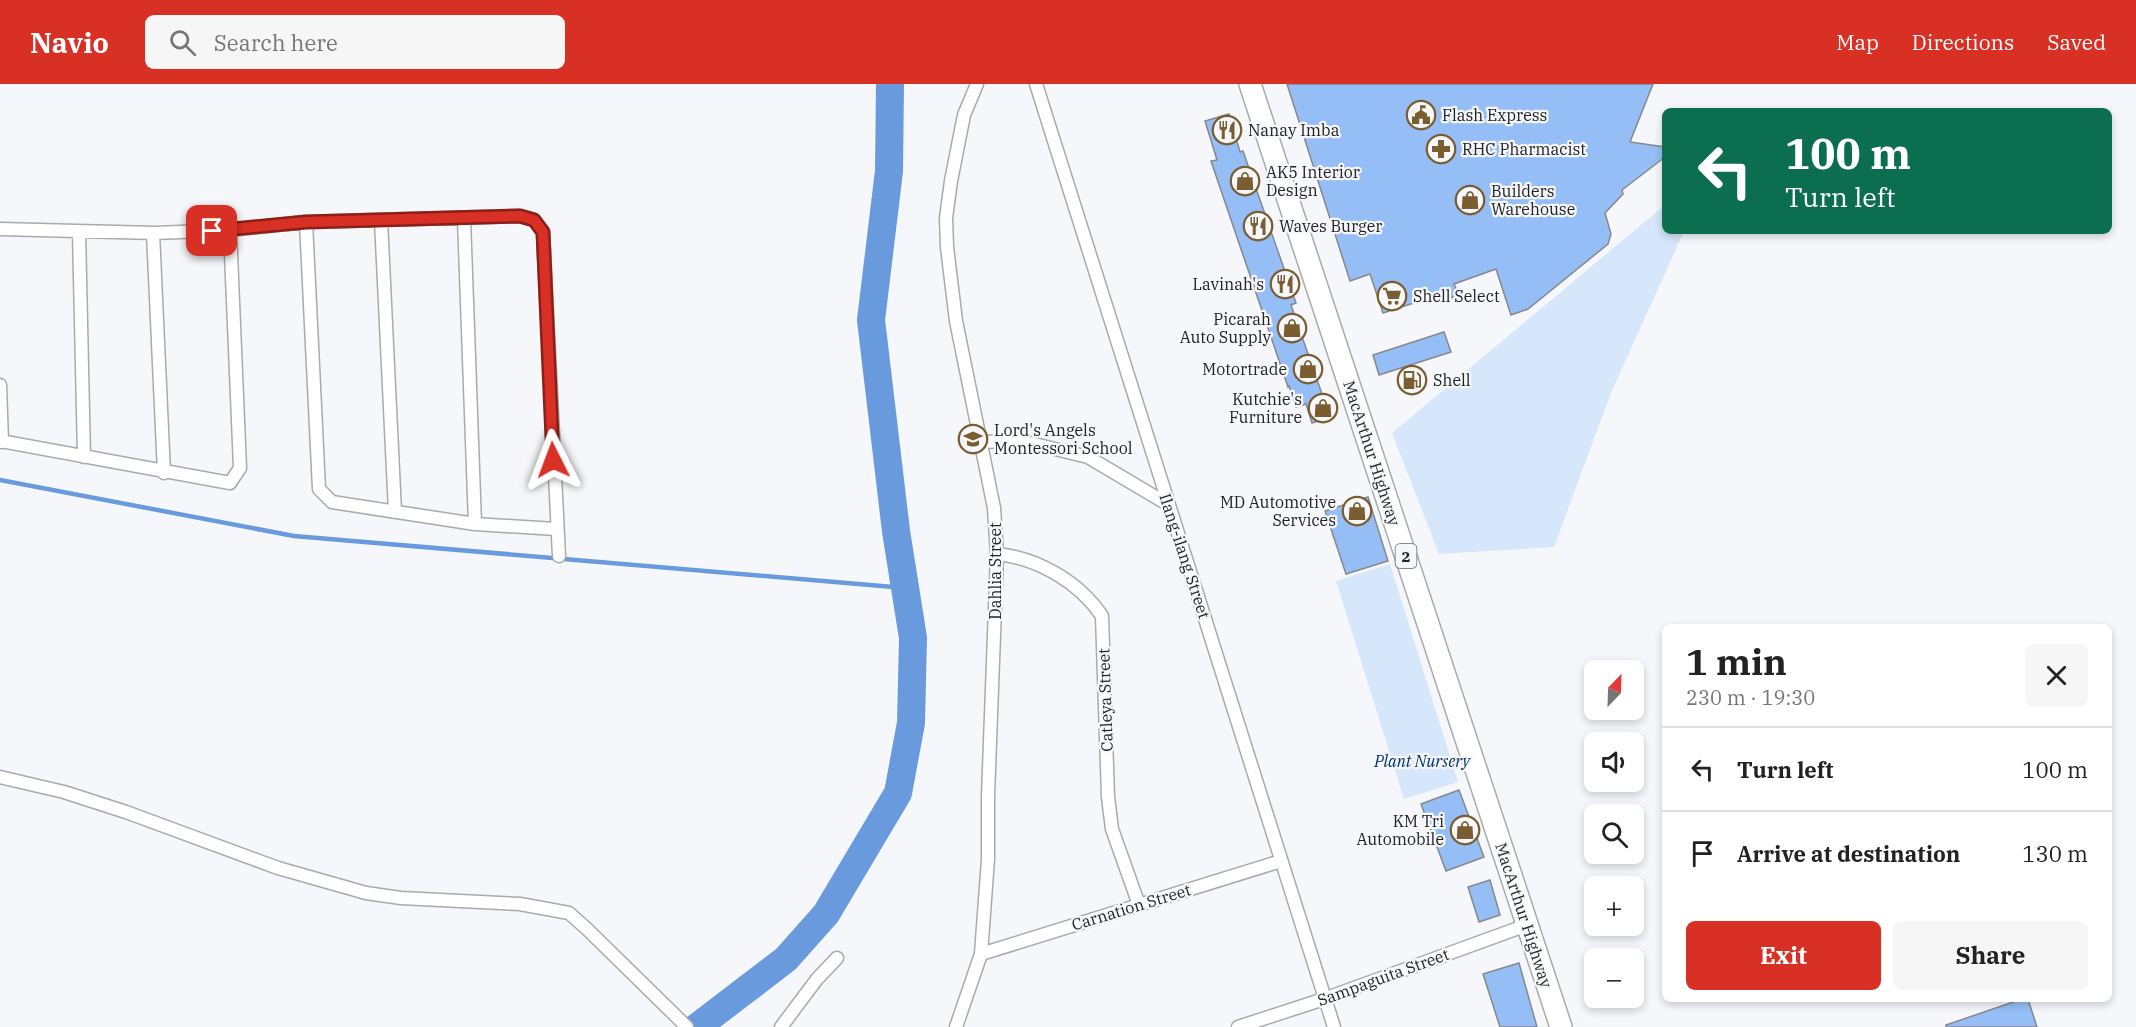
<!DOCTYPE html>
<meta charset="utf-8">
<style>
:root{--surface:#fff;--page:#f6f6f6;--text:#222;--muted:#767676;--line:#e0e0e0;--accent:#d93025}
body{margin:0;font-family:"IBM Plex Serif",serif;background:var(--page);color:var(--text);height:100vh;display:flex;flex-direction:column;font-size:22px;white-space:nowrap}
*{box-sizing:border-box;margin:0}
p{font-size:20px;color:var(--muted)}
.icon{flex:none;width:33px;height:33px;fill:none;stroke:currentColor;stroke-width:2;stroke-linecap:round;stroke-linejoin:round}
.map{position:relative;flex:1;overflow:hidden}
.side{position:absolute;left:1662px;top:540px;width:450px;height:378px;display:flex;flex-direction:column;background:var(--surface);border-radius:9px;box-shadow:0 3px 9px #0003}
.side>*{flex:none}
.banner{position:absolute;left:1662px;top:24px;width:450px;height:126px;border-radius:9px;box-shadow:0 3px 9px #0003;background:#0b6e4f;color:#fff;overflow:hidden}
.needle{width:39px;rotate:23deg}
.controls{position:absolute;left:1584px;top:576px;display:grid;gap:12px}
.controls a{display:grid;place-items:center;width:60px;height:60px;border-radius:9px;background:var(--surface);box-shadow:0 3px 9px #0003;font-size:30px}
.pin{position:absolute;display:grid;place-items:center;width:51px;height:51px;color:#fff;margin:-26px;border-radius:12px;box-shadow:0 3px 9px #0006}
.me{position:absolute;width:66px;margin:-33px;rotate:357deg;stroke-linejoin:round;filter:drop-shadow(0 0 4px #0008)}
.turn{display:flex;align-items:center;gap:21px;height:126px;padding:0 24px;font-size:27px}
.turn .icon{width:78px;height:78px;stroke-width:2.5}
.turn b{display:block;font-size:42px;line-height:51px}
.round{display:grid;place-items:center;flex:none;width:63px;height:63px;border-radius:9px;background:var(--page)}
.summary{display:flex;align-items:center;justify-content:space-between;height:102px;padding:0 24px}
h1{font-size:36px;font-weight:800;line-height:45px}
.primary-button{display:flex;gap:12px;margin-top:auto;padding:12px 24px}
.primary-button a{flex:1;height:69px;border-radius:9px;background:var(--accent);color:#fff;font-size:24px;font-weight:800;line-height:69px;text-align:center}
.primary-button a+a{background:var(--page);color:var(--text)}
ul{padding:0;list-style:none}
li{display:flex;align-items:center;gap:18px;height:84px;padding:0 24px;border-top:2px solid var(--line)}
li div{flex:1}
li b{display:block;font-size:22px}
li em{font-style:normal}
header{display:flex;align-items:center;gap:36px;box-sizing:border-box;height:84px;padding:0 30px;background:var(--accent);color:#fff}
header strong{font-size:28px}
nav{display:flex;gap:33px;margin-inline-start:auto;font-size:21px}
.search{width:420px;height:54px;background:var(--page);display:flex;align-items:center;gap:15px;box-sizing:border-box;padding:0 21px;border-radius:9px;color:var(--muted);font-size:22px}
.map>svg:first-child{display:block}
</style>
<header>
<strong>Navio</strong>
<div class="search"><svg class="icon" aria-label="search" viewBox="0 0 24 24"><circle cx="10" cy="10" r="6"/><path d="M15 15l6 6"/></svg>Search here</div>
<nav><a>Map</a><a>Directions</a><a>Saved</a></nav>
</header>
<div class="map">
<svg width="2136" height="943" viewBox="0 0 2136 943">
<rect width="100%" height="100%" fill="#f5f7fa"/>
<path fill="#d6e6fb" d="M1665,121v26h19l-73,162 -57,154 -115,7 -47,-121z
M1390,480l68,218 -54,17 -68,-218z"/>
<g fill="none" stroke-linecap="round" stroke-linejoin="round">
<path stroke="#699ade" stroke-width="4.5" d="M0,396l294,56 611,52"/>
<path stroke="#699ade" stroke-width="28" d="M697,943l89,-68 40,-45 72,-121 13,-70 2,-85 -17,-107 -25,-211 18,-149 1,-87"/>
</g>
<path fill="#96bef6" stroke="#86888b" stroke-width="1.5" d="M1287,0h366l-23,58 35,5v10l-43,33 1,4 -18,19 6,21 -3,10 -80,65 -17,6 -15,-46 -42,15 5,11 -22,8 -5,-6 -49,16 -13,-39 -20,7z
M1229,30l11,38 3,-1 53,152 -5,2 39,112 -18,6 -6,-19 -10,3 -7,-21 -1,1 -77,-226 6,-1 -12,-39z
M1444,248l7,20 -72,23 -6,-20z
M1368,413l20,64 -42,13 -21,-63z
M1459,706l25,67 -38,14 -25,-67z
M1490,796l10,35 -21,7 -11,-35z
M1519,879l18,64h-37l-17,-53z
M2022,915h6l9,28h-91v-2z"/>
<g fill="none" stroke-linecap="round" stroke-linejoin="round">
<g stroke="#a8aaac" stroke-width="15">
<path id="minor" d="M1036,0l298,943
M464,135l11,305
M381,136l14,292
M306,138l13,267 13,13 143,22 81,5
M0,145l155,4 75,-3 76,-8 214,-6 14,4 9,12 16,324
M79,148l5,225
M153,149l11,240
M0,301l2,57
M0,357l230,42 10,-15 -10,-238
M980,358l42,-1 66,16 81,48
M997,470c41,4 82,28 105,62l6,181 4,32 27,76
M0,693l64,15 62,20 152,56 88,25 35,5 119,6 49,9 18,16 100,98
M981,870l300,-93
M781,943l36,-48 20,-21
M956,943l25,-73 7,-95v-63l9,-242 -3,-46 -38,-187 -9,-74 -1,-29 5,-37 13,-66 13,-31
M1238,943l86,-28 203,-74"/>
</g>
<g stroke="#a8aaac" stroke-width="24">
<path id="trunk" d="M1250,0l311,943"/>
</g>
<use href="#minor" stroke="#fff" stroke-width="12"/>
<use href="#trunk" stroke="#fff" stroke-width="21"/>
</g>
<g fill="none" stroke-linecap="round" stroke-linejoin="round">
<g stroke="#8d1f18" stroke-width="15">
<path id="route" d="M212,147l94,-9 214,-6 14,4 9,12 10,228"/>
</g>
<use href="#route" stroke="#d93025" stroke-width="10"/>
</g>
<defs>
<g id="civic-ring" transform="scale(1.5)"><circle r="9.5" fill="#f5f7fa" stroke="#7a5d30" stroke-width="1.5"/><path d="M-.6-6.5H3V-4.5H.6V-3L4-1V1h2V6H-6V1h2V-1L-.6-3ZM-1.2 2.5V6h2.4V2.5Z" fill="#7a5d30"/></g>
<g id="restaurant-ring" transform="scale(1.5)"><circle r="9.5" fill="#f5f7fa" stroke="#7a5d30" stroke-width="1.5"/><path d="M-5-6h1v4h1v-4h1v4h1v-4h1v5L-1.5 .5V6h-2V.5L-5-1ZM5-6V6H3V1.5H1.5Q1.5-4 5-6Z" fill="#7a5d30"/></g>
<g id="pharmacy-ring" transform="scale(1.5)"><circle r="9.5" fill="#f5f7fa" stroke="#7a5d30" stroke-width="1.5"/><path d="M-2-6h4v4h4v4h-4v4h-4v-4h-4v-4h4Z" fill="#7a5d30"/></g>
<g id="shop-ring" transform="scale(1.5)"><circle r="9.5" fill="#f5f7fa" stroke="#7a5d30" stroke-width="1.5"/><path d="M-5-2.5h2.3a2.7 3.5 0 0 1 5.4 0H5L5.5 6h-11ZM-1.5-2.5h3a1.5 2.3 0 0 0-3 0Z" fill="#7a5d30"/></g>
<g id="supermarket-ring" transform="scale(1.5)"><circle r="9.5" fill="#f5f7fa" stroke="#7a5d30" stroke-width="1.5"/><path d="M-6-5.5h2.5l.6 2H6L4.5 2H-2.5L-4.4-4H-6ZM-1.5 3.2a1.3 1.3 0 1 0 .1 0ZM3 3.2a1.3 1.3 0 1 0 .1 0Z" fill="#7a5d30"/></g>
<g id="fuel-ring" transform="scale(1.5)"><circle r="9.5" fill="#f5f7fa" stroke="#7a5d30" stroke-width="1.5"/><path d="M-5.5-6h7V0h2V4h1.3V-2.5L3-4.5l.8-.8L6-3V5H2.5V1h-1V6h-7ZM-4.2-4.7v3.2H.2V-4.7Z" fill="#7a5d30"/></g>
<g id="school-ring" transform="scale(1.5)"><circle r="9.5" fill="#f5f7fa" stroke="#7a5d30" stroke-width="1.5"/><path d="M0-5L7-2L0 1L-7-2ZM-4 1L0 2.5L4 1V4Q0 6-4 4Z" fill="#7a5d30"/></g>
</defs>
<g fill-rule="evenodd">
<use href="#civic-ring" x="1421" y="31"/>
<use href="#restaurant-ring" x="1227" y="46"/>
<use href="#pharmacy-ring" x="1441" y="65"/>
<use href="#shop-ring" x="1245" y="97"/>
<use href="#shop-ring" x="1470" y="116"/>
<use href="#restaurant-ring" x="1258" y="142"/>
<use href="#restaurant-ring" x="1285" y="200"/>
<use href="#supermarket-ring" x="1392" y="212"/>
<use href="#shop-ring" x="1292" y="244"/>
<use href="#shop-ring" x="1308" y="285"/>
<use href="#fuel-ring" x="1412" y="296"/>
<use href="#shop-ring" x="1323" y="324"/>
<use href="#school-ring" x="973" y="355"/>
<use href="#shop-ring" x="1357" y="427"/>
<use href="#shop-ring" x="1465" y="746"/>
</g>
<g text-anchor="middle" dominant-baseline="central" stroke-width="4.5" stroke-linejoin="round" paint-order="stroke">
<rect fill="#f5f7fa" stroke="#616364" stroke-width="1.5" x="1395.5" y="460" width="21" height="24" rx="4.5"/>
<g font-size="15" font-weight="bold" fill="#222324">
<text x="1406" y="472">2</text>
</g>
<g font-size="16" fill="#222324" stroke="#f5f7fa" text-anchor="start">
<text x="1442" y="31">Flash Express</text>
<text x="1248" y="46">Nanay Imba</text>
<text x="1462" y="65">RHC Pharmacist</text>
<text x="1266" y="88">AK5 Interior<tspan x="1266" dy="18">Design</tspan></text>
<text x="1491" y="107">Builders<tspan x="1491" dy="18">Warehouse</tspan></text>
<text x="1279" y="142">Waves Burger</text>
<text x="1264" y="200" text-anchor="end">Lavinah's</text>
<text x="1413" y="212">Shell Select</text>
<text x="1271" y="235" text-anchor="end">Picarah<tspan x="1271" dy="18">Auto Supply</tspan></text>
<text x="1287" y="285" text-anchor="end">Motortrade</text>
<text x="1433" y="296">Shell</text>
<text x="1302" y="315" text-anchor="end">Kutchie's<tspan x="1302" dy="18">Furniture</tspan></text>
<text x="994" y="346">Lord's Angels<tspan x="994" dy="18">Montessori School</tspan></text>
<text x="1336" y="418" text-anchor="end">MD Automotive<tspan x="1336" dy="18">Services</tspan></text>
<text x="1444" y="737" text-anchor="end">KM Tri<tspan x="1444" dy="18">Automobile</tspan></text>
</g>
<g font-size="16" fill="#222324" stroke="#f5f7fa">
<text transform="translate(1372 369) rotate(72)">MacArthur Highway</text>
<text transform="translate(1185 472) rotate(72)">Ilang-ilang Street</text>
<text transform="translate(995 487) rotate(-90)">Dahlia Street</text>
<text transform="translate(1105 616) rotate(-92)">Catleya Street</text>
<text transform="translate(1131 823) rotate(-17)">Carnation Street</text>
<text transform="translate(1524 831) rotate(72)">MacArthur Highway</text>
<text transform="translate(1383 893) rotate(-20)">Sampaguita Street</text>
</g>
<g font-size="16" font-style="italic" fill="#00326e" stroke="#f5f7fa">
<text x="1422" y="677">Plant Nursery</text>
</g>
</g>
</svg>
<div class="controls">
<a><svg class="needle" viewBox="-14 -14 28 28"><path d="M0-13l5 13h-10z" fill="#e53935"/><path d="M0 13l5-13h-10z" fill="#767676"/></svg></a>
<a><svg class="icon" aria-label="sound" viewBox="0 0 24 24"><path d="M4 9h4l5-4v14l-5-4H4zM17 9q2 3 0 6"/></svg></a>
<a><svg class="icon" aria-label="search" viewBox="0 0 24 24"><circle cx="10" cy="10" r="6"/><path d="M15 15l6 6"/></svg></a>
<a>+</a>
<a>−</a>
</div>
<div class="pin" style="left:212px;top:147px;background:#d93025"><svg class="icon" aria-label="arrive" viewBox="0 0 24 24"><path d="M6 21V4h12l-3 4 3 4H6"/></svg></div>
<svg class="me" style="left:553px;top:376px" viewBox="-20 -20 40 40"><path d="M0-17L14 15 0 8-14 15z" fill="#d93025" stroke="#fff" stroke-width="4"/></svg>
<div class="banner">
<div class="turn"><svg class="icon" aria-label="left" viewBox="0 0 24 24"><path d="M17 20v-9H6M10 6l-5 5 5 5"/></svg><div><b>100 m</b>Turn left</div></div>
</div>
<section class="side">
<div class="summary"><div><h1>1 min</h1><p>230 m · 19:30</p></div><a class="round"><svg class="icon" aria-label="close" viewBox="0 0 24 24"><path d="M6 6l12 12M18 6L6 18"/></svg></a></div>
<ul>
<li><svg class="icon" aria-label="left" viewBox="0 0 24 24"><path d="M17 20v-9H6M10 6l-5 5 5 5"/></svg><div><b>Turn left</b></div><em>100 m</em></li>
<li><svg class="icon" aria-label="arrive" viewBox="0 0 24 24"><path d="M6 21V4h12l-3 4 3 4H6"/></svg><div><b>Arrive at destination</b></div><em>130 m</em></li>
</ul>
<div class="primary-button"><a>Exit</a><a>Share</a></div>
</section>
</div>
